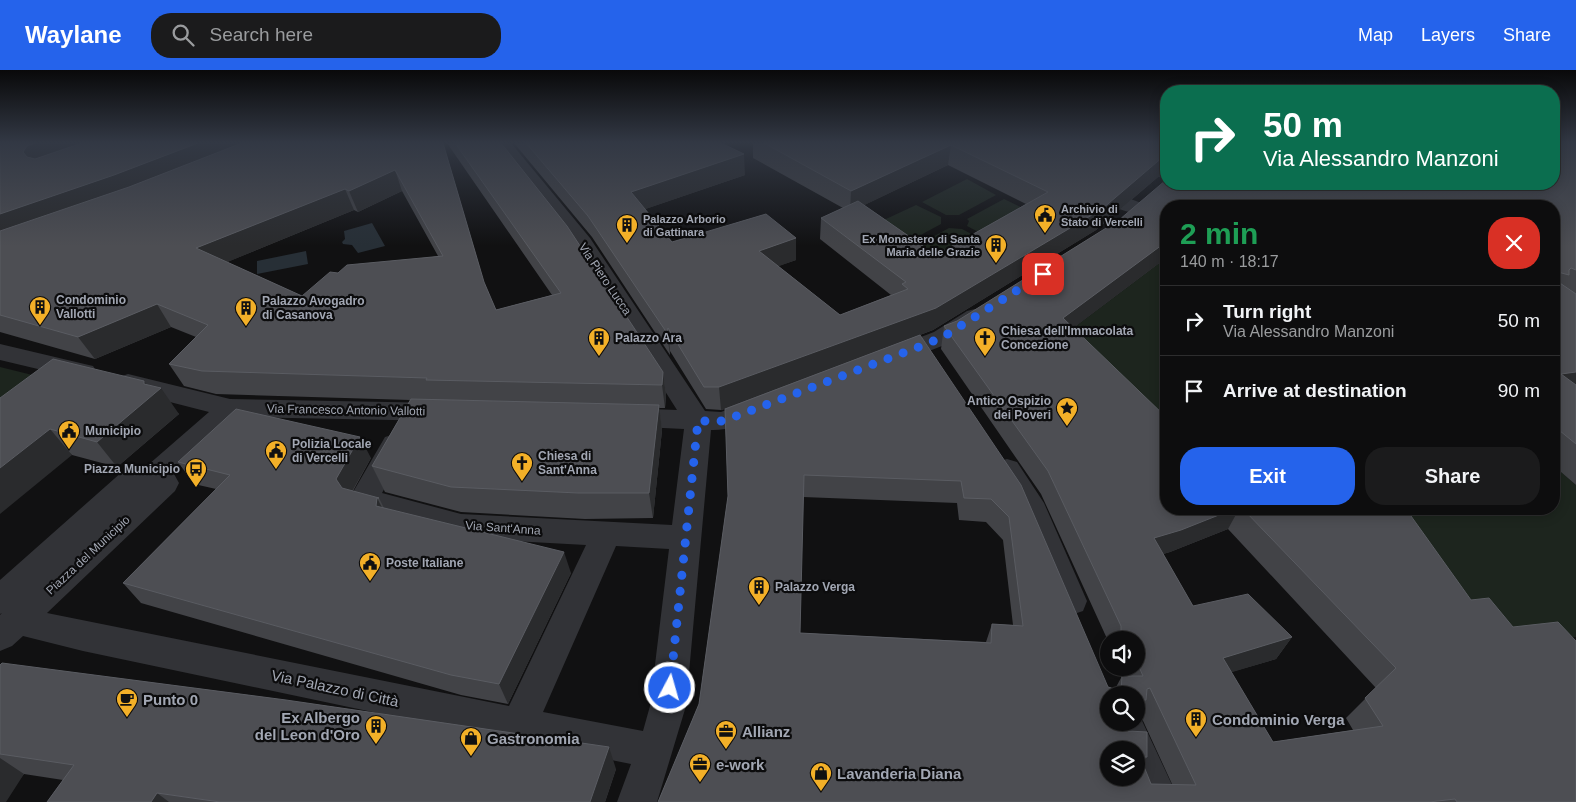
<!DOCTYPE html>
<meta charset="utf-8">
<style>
:root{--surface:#0d0d0e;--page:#1b1b1c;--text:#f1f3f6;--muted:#9a9c9e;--line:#2d2d2e;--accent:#2563eb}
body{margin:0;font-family:Helvetica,sans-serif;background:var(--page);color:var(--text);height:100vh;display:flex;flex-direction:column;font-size:19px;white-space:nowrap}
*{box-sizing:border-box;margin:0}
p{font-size:16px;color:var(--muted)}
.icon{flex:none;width:28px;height:28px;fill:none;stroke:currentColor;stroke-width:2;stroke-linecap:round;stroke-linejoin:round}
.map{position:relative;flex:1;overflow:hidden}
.side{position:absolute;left:1160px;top:130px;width:400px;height:315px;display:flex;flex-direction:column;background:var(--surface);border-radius:20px;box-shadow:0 2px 12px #0003,0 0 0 1px var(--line)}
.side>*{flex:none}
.hud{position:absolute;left:1160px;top:15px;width:400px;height:105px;border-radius:20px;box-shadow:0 2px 12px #0003,0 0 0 1px var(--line);background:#0b6e4f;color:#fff;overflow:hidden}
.tools{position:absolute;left:1100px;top:561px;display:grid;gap:10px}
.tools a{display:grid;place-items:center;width:45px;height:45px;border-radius:50%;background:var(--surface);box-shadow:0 2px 12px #0003,0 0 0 1px var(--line);font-size:25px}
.pin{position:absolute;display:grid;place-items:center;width:42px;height:42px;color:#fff;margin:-21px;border-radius:10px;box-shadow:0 2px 8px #0006}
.me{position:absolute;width:55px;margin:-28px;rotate:6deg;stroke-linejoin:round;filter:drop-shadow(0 0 4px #0008)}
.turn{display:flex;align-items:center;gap:18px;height:105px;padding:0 20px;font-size:22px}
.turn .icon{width:65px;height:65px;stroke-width:2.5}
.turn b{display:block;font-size:35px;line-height:42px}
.round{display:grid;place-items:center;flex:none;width:52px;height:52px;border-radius:20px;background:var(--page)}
.head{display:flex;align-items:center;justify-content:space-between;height:85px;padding:0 20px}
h1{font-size:30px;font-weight:600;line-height:38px;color:#1e9e55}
.cta{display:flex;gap:10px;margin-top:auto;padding:10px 20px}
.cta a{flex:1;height:58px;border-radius:20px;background:var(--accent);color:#fff;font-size:20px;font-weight:600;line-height:58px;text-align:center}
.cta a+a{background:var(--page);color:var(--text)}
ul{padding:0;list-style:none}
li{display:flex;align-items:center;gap:15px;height:70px;padding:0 20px;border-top:1px solid var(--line)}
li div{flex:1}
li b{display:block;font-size:19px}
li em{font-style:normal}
header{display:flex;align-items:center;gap:30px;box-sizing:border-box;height:70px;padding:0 25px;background:var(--accent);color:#fff}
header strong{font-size:24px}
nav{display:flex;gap:28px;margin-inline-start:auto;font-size:18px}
.search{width:350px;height:45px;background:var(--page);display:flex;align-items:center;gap:12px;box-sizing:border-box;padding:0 18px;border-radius:20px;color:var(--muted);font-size:19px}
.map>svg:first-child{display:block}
</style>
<header>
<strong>Waylane</strong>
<div class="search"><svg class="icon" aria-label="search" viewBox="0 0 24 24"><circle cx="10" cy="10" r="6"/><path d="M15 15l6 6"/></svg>Search here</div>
<nav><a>Map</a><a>Layers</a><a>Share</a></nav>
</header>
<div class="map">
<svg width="1576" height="732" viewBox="0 0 1576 732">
<rect width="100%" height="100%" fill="#111112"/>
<path fill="#1d251e" d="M967,109l29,16 -37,20h-13l-24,-13z
M1004,129l29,14 -43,25 -23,-12 2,-5 -2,-2z
M916,135l25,12v7l-37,20 -31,-19z
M949,158l13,1 23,12 -48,27 -23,-21z
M1166,188v191l-110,-108z
M0,297l73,18 -73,55z
M1554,396l22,19v152l-86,11 -118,-139h182z"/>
<path fill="#272f36" d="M372,153l13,23 -27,7 -6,-8 -9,-1 -1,-2 3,-3 -1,-8z
M306,181l2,13 -51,10v-13z"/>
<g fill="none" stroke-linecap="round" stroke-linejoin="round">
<path fill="#323337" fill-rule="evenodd" d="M492,73h19l79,95 115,173 16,1 38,-14 9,3 4,6c-8,14 -45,24 -61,23l-25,276 -29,96h-40l14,-38 -249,-50 -299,-63 -60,-15 -11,10 -12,5v-36l2,-2 -2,1v-34l123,-109 25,-6 61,-53 -90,-23 -4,-6 4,-6 9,-3 102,25 212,4 9,2 4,7 -4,7 -9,2 -206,-4 -62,57 5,9 -4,8 -128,122 462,93 77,-161 -125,-7 -107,-31 -5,-8 36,-62 10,-3 10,3 4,7 -27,49 79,21 211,11 12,-96 -62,-3 -10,-2 -3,-7 3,-7 10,-2 55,2 -104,-164zM616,476l53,3 -19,157 -7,25 -100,-19z
M1500,114h20l-6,22h-20z
M1120,125l24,9 3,4 -3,4c-11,3 -28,-2 -34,-11l3,-4z
M975,239l8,2 4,5 -4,5 -31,21 -61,24 -9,-2 -4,-6 4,-6 52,-20 33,-21z
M0,274l93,22 4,6 -4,6 -9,2 -84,-20z
M1007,389l10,3 27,41 43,98 -4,10 -12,4 -12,-4 -44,-105 -22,-37 4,-7z
M1137,640l43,92h-40l-10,-24h6v-28h-18l-12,-28 3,-7v7h27z"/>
</g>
<path fill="#424347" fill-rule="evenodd" d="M0,73h443l41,140 12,27 56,-15 -105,-152h54l162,229 3,23 -1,13h-6l3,22 -9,88 -68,1 -124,-7 -76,-20 -13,-26 38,-66 -194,-6 -32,-8 -15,-22 27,-27 -25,-10 -76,32 -95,-27zM402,121l36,65 -100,17 -36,23 -75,-34 127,-52 4,2z
M514,73h207l24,32 -100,34 27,33 124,-4v22l-18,6 62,49 51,-20 -71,-56 1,-21 22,-10 -90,-50v-15h413v32l-8,2 -62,53 -163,100 -13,5 188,352 7,2 7,-13h1l-3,-8h16v-28h-27v3l-68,-149 -100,-145 3,-23 13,-5 162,-101 47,-36h341l-1,2h15v-2h33l22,-41v342l-22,-19v-260h-388v52l-93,70 93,181h240l170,293h-918l41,-98 29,-208 -3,-87 -4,1 -15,-1 -36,-58v4l-78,-118zM948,95l78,39 -90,51 -72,-50zM803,427l154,6 2,17 27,2 17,18 10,85 -21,-1 -6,18 -186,-9zM1228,459l148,159 -30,30 7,12 -80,12 -42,-70 45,-13 16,-22 -99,-31 -30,-52 7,-2zM1109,625h27v22l3,-5 33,72h-21l-9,-21 5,-6 -19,-26z
M147,315l32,29 -62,53 -45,-12 -72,-57z
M371,388l-18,33 26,7 5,10 187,65 -63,131 -47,-9 -320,-92 -18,-20 93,-94 -22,-5 -16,-22z
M0,595l616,104 -11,33h-558l16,-22 -39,-6 -24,28z"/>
<path fill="#2a2b2d" d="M35,73h70l-69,29 -13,-20 4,-6z
M198,73h61l-259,98v-27z
M951,75l-3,20 -98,47 1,-21z
M744,84l1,21 -111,38 -3,-21z
M1164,86h2v19l-8,2 -62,53 -163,100 -212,80 -2,-23z
M395,100l7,21 -44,21 -9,-21z
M345,119l9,21 -146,60 -12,-22z
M796,168v22l-36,13 -1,-22z
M1166,172v16l-110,83 7,-23z
M157,234l14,23 -76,32 -17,-22z
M668,258l2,23v4l-3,-22z
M663,302l3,23 -1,13 -3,-23z
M1576,302v19l-15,-17z
M144,311l10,13 7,-6 18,26 -62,53 -20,-25 47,-58z
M659,335l3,25 -9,88 -4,-25z
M50,359l22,26 -72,59v-46z
M360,367l11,21 -24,42 -11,-21z
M377,428l11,21 -12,-13z
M1234,439h5l-11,20 -58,23 -27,8 11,-22z
M564,482l7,21 -63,131 -9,-20z
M1292,567l-16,22 -67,20 14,-21z
M609,677l7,22 -11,33h-15z
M0,688l24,16 -18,28h-6z
M157,723l12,9h-18z"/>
<path fill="#4d4e53" stroke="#5a5c62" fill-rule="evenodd" d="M0,73h35l-8,3 -4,6 4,5 8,2 47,-16h116l-84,32 -114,39z
M242,73h201l41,139 12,28 65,-17 -106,-150h46l66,83 96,146 -1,13 -236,-5 1,-2 -225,-7 -33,-7 39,-39 -51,-21 -79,33 -78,-22v-84l129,-44zM395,100l48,86 -96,9 -9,8 -8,-1 -28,24 -106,-48 149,-59 4,2z
M526,73h195l23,11 -113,38 41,50 94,-28 30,24 -37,13 81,64 68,-26 -6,-5 4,-2 -85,-64 37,-17 78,54 112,-63 -97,-47 -100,46 -87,-48h402v13h-2l-62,53 -166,99 -217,79h-15l-36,-59 -1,5 -79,-117z
M1554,73h22v127l-5,-2 -2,2v5l-15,-4v-65h-388v36l-103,76 103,99v92h68l-53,21 -27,8 39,68 55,-12 44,43 -69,21 50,84 110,-16 -18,-28 31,-30 -153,-159h163l65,91 18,-2 24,29 45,-5 18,19v161h-119l-2,-3 -26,3h-771l41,-98 29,-208 -3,-87 195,-74 101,150 87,202 13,4 1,-15h21l-7,-16v-20h-15v-14l-73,-155 -104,-145 13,-5 162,-101 47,-40v4h171l8,3 29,-1 -1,-2h134l-1,2h23l1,-2h24zM804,405l157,6 3,17 27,1 18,18 14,109 -31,-2 -1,19 -191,-10zM1150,618l46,97 -45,-1 -10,-25v-2h6v-25l-19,-1 -4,-9h-15v-27h9v-1l3,-1 1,2h14v5h10l1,-11zM1109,680h27v28h-27z
M1554,209l22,15v78l-15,2 15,11v59l-22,-18z
M53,289l91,22v3l17,4 -64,54 -47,-13 -50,39v-70z
M411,329l248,6 -10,88h-71l-127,-6 -79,-21z
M236,339l124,28 -24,42 6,9 37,10h-2l-1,8 188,46 -65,132 -48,-9 -328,-92 107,-108 -52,-13z
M2,593l284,37 323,47 -19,55h-370l-63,-9 -6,9h-104l27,-37 -74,-11v-89z"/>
<linearGradient id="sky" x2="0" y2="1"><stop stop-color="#09090a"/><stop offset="0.41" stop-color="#323844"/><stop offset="1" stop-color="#323844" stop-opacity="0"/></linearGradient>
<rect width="1576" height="176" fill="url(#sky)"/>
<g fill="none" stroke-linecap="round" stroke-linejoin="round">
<path stroke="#2563eb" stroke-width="9" stroke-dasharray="0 16.2" d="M670,618l28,-267h25l201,-76 19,-8 100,-63"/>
</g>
<defs>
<g id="civic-pin" transform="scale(1.125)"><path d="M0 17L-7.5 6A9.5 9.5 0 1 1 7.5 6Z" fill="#f3b028" stroke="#0c0c0d"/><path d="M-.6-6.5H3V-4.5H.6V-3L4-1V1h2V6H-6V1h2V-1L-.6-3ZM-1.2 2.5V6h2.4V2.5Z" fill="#111"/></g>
<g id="building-pin" transform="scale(1.125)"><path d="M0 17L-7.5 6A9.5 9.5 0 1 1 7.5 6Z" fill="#f3b028" stroke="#0c0c0d"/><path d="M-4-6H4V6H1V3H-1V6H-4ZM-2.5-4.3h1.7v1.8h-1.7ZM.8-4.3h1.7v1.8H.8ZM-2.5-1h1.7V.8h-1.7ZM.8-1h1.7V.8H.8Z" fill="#111"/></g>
<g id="church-pin" transform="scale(1.125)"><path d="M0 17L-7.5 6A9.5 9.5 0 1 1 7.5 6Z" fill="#f3b028" stroke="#0c0c0d"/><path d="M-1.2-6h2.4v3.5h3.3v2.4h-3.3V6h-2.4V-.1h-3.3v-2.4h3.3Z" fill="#111"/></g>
<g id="sight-pin" transform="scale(1.125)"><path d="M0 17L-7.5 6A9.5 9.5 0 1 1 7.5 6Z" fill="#f3b028" stroke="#0c0c0d"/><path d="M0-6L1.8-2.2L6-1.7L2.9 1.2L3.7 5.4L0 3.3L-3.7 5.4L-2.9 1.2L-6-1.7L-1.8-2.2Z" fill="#111"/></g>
<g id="bus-pin" transform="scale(1.125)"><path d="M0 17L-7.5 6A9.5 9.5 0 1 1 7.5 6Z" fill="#f3b028" stroke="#0c0c0d"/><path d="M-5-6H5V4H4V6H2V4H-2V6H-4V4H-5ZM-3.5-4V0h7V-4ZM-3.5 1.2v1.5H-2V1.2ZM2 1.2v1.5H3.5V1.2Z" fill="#111"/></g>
<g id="cafe-pin" transform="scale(1.125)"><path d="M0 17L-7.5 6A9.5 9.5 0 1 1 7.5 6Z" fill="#f3b028" stroke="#0c0c0d"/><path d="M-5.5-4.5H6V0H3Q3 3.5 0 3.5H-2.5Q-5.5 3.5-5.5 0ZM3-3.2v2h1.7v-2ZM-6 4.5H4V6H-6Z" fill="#111"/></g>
<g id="office-pin" transform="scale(1.125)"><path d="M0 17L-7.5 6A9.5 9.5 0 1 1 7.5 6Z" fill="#f3b028" stroke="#0c0c0d"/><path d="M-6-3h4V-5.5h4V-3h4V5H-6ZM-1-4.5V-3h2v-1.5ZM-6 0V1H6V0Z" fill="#111"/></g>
<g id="shop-pin" transform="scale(1.125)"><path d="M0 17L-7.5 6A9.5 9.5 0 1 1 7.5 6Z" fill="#f3b028" stroke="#0c0c0d"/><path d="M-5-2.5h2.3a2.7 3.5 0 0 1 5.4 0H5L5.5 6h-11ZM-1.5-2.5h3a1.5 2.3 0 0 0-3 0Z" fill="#111"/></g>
</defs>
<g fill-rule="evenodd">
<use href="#civic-pin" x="1045" y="145"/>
<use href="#building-pin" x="627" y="155"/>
<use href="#building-pin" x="996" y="175"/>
<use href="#building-pin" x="40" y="237"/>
<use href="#building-pin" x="246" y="238"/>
<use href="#building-pin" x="599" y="268"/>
<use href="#church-pin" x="985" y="268"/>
<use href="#sight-pin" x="1067" y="338"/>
<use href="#civic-pin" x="69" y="361"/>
<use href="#civic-pin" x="276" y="381"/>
<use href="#church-pin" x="522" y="393"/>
<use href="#bus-pin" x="196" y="399"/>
<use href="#civic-pin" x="370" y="493"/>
<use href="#building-pin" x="759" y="517"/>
<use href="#cafe-pin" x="127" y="629"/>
<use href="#building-pin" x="1196" y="649"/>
<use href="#building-pin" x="376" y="656"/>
<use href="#office-pin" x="726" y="661"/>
<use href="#shop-pin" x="471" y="668"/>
<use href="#office-pin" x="700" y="694"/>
<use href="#shop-pin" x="821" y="703"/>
</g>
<g text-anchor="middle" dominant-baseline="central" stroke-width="4.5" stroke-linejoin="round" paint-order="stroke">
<g font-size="11" font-weight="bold" fill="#a2a7b3" stroke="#0c0c0d" text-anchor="start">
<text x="1061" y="139">Archivio di<tspan x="1061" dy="13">Stato di Vercelli</tspan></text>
<text x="643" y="149">Palazzo Arborio<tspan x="643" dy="13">di Gattinara</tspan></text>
<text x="980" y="169" text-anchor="end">Ex Monastero di Santa<tspan x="980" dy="13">Maria delle Grazie</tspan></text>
</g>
<g font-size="12" fill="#a2a7b3" stroke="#0c0c0d">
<text transform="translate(605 209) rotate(56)">Via Piero Lucca</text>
<text transform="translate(346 340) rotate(1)">Via Francesco Antonio Vallotti</text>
<text transform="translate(503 458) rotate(4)">Via Sant'Anna</text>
<text transform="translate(88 485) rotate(-43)">Piazza del Municipio</text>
</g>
<g font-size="12" font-weight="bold" fill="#a2a7b3" stroke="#0c0c0d" text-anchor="start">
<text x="56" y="230">Condominio<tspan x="56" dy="14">Vallotti</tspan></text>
<text x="262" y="231">Palazzo Avogadro<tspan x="262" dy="14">di Casanova</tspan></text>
<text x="1001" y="261">Chiesa dell'Immacolata<tspan x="1001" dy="14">Concezione</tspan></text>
<text x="615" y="268">Palazzo Ara</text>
<text x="1051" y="331" text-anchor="end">Antico Ospizio<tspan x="1051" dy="14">dei Poveri</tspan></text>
<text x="85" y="361">Municipio</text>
<text x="292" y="374">Polizia Locale<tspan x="292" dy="14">di Vercelli</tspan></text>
<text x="538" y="386">Chiesa di<tspan x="538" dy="14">Sant'Anna</tspan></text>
<text x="180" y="399" text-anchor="end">Piazza Municipio</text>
<text x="386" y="493">Poste Italiane</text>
<text x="775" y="517">Palazzo Verga</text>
</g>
<g font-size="15" fill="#a2a7b3" stroke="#0c0c0d">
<text transform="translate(335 618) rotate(12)">Via Palazzo di Città</text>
</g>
<g font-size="15" font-weight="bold" fill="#a2a7b3" stroke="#0c0c0d" text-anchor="start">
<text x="143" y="629">Punto 0</text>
<text x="360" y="647" text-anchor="end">Ex Albergo<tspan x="360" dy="17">del Leon d'Oro</tspan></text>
<text x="1212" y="649">Condominio Verga</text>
<text x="742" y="661">Allianz</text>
<text x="487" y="668">Gastronomia</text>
<text x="716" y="694">e-work</text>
<text x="837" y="703">Lavanderia Diana</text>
</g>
</g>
</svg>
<div class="tools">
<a><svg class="icon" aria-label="sound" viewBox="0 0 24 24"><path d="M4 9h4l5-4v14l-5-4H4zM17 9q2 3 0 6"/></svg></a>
<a><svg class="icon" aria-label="search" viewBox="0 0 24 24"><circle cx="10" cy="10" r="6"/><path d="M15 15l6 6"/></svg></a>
<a><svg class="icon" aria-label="layers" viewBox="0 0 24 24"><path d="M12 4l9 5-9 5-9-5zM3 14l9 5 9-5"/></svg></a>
</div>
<div class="pin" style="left:1043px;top:204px;background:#d93025"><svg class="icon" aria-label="arrive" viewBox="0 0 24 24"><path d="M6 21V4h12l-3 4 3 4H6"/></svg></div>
<svg class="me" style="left:670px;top:618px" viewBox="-20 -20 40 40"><circle r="17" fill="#2563eb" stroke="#fff" stroke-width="3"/><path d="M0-11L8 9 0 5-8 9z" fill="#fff"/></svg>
<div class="hud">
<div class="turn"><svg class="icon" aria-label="right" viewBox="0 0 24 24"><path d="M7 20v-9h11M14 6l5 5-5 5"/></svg><div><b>50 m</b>Via Alessandro Manzoni</div></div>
</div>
<section class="side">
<div class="head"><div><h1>2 min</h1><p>140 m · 18:17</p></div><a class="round" style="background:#d93025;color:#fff"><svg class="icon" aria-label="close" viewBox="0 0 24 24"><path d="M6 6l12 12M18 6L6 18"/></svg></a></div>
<ul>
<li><svg class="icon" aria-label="right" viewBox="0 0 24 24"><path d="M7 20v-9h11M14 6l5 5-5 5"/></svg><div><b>Turn right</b><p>Via Alessandro Manzoni</p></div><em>50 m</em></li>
<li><svg class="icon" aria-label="arrive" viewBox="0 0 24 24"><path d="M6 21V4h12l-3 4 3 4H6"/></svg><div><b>Arrive at destination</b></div><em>90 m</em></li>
</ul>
<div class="cta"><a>Exit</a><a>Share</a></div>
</section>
</div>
